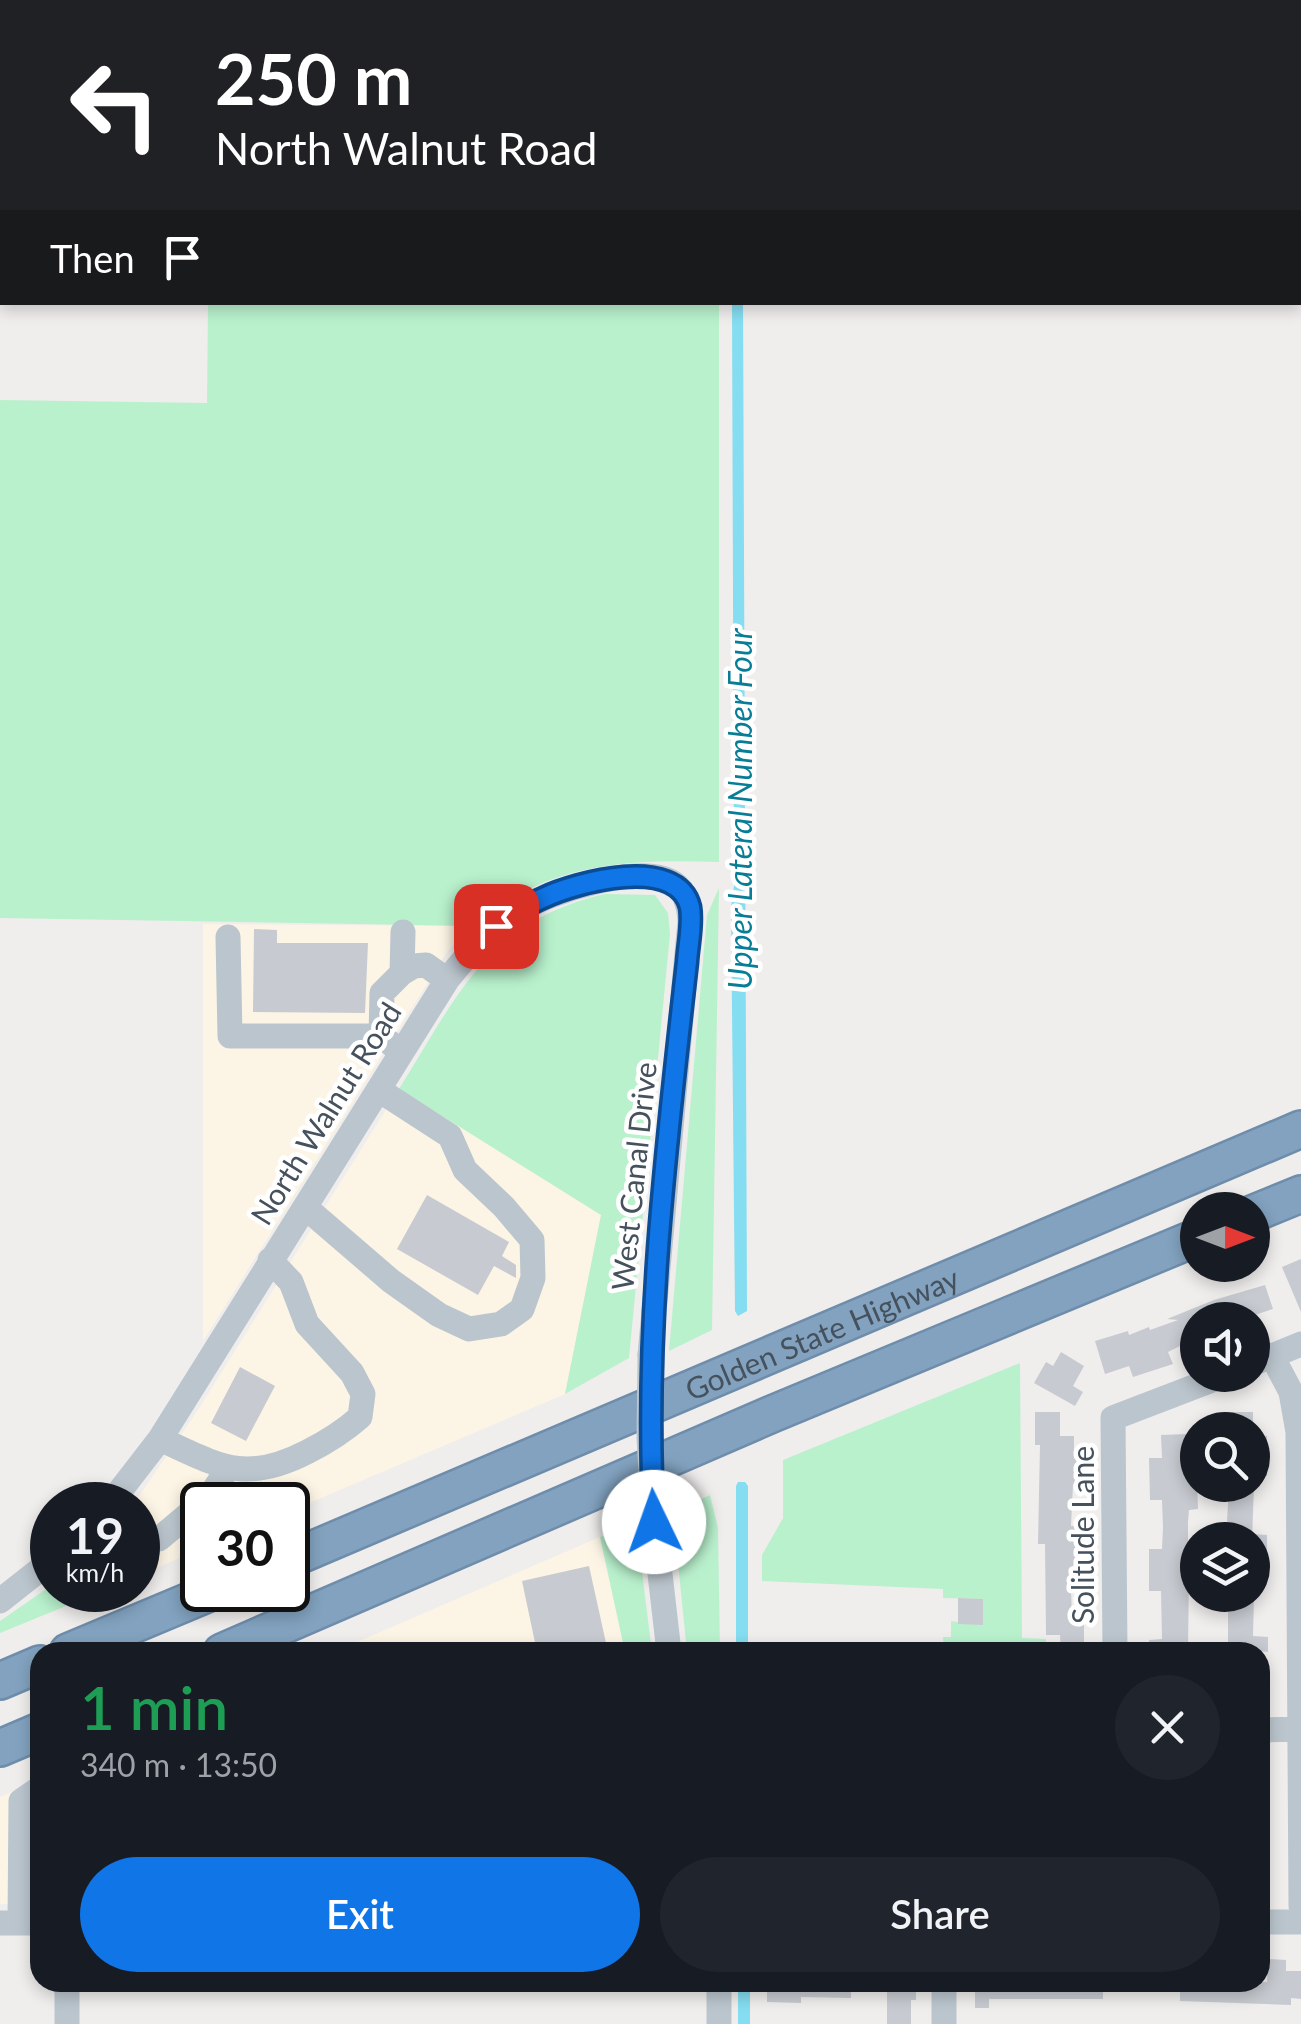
<!DOCTYPE html>
<meta charset="utf-8">
<style>
:root{--surface:#171b24;--page:#20242c;--text:#f1f3f6;--muted:#9ea1a6;--accent:#1075e7}
body{margin:0;font-family:Lato,sans-serif;background:var(--page);color:var(--text);height:100vh;display:flex;flex-direction:column;font-size:38px;white-space:nowrap}
*{box-sizing:border-box;margin:0}
p{font-size:32px;color:var(--muted)}
.icon{flex:none;width:55px;height:55px;fill:none;stroke:currentColor;stroke-width:2;stroke-linecap:round;stroke-linejoin:round}
.map{position:relative;flex:1;overflow:hidden}
.drawer{position:absolute;left:30px;top:1642px;width:1240px;height:350px;display:flex;flex-direction:column;background:var(--surface);border-radius:30px;box-shadow:0 5px 15px #0003}
.drawer>*{flex:none}
.guide{position:absolute;left:0px;top:0px;width:1302px;height:305px;box-shadow:0 5px 15px #0003;background:#202124;color:#fff;overflow:hidden}
.needle{width:65px;rotate:90deg}
.controls{position:absolute;left:1180px;top:1192px;display:grid;gap:20px}
.controls a{display:grid;place-items:center;width:90px;height:90px;border-radius:50%;background:var(--surface);box-shadow:0 5px 15px #0003;font-size:50px}
.speed{position:absolute;left:30px;top:1482px;display:flex;gap:20px;font-size:50px;font-weight:700;text-align:center}
.speed>*{display:grid;place-content:center;width:130px;height:130px;border-radius:50%;background:var(--surface);box-shadow:0 5px 15px #0003;line-height:1}
.speed small{font-size:25px;font-weight:400}
.speed .limit{border:5px solid #111;border-radius:15px;background:#fff;color:#111}
.pin{position:absolute;display:grid;place-items:center;width:85px;height:85px;color:#fff;margin:-42px;border-radius:20px;box-shadow:0 5px 15px #0006}
.me{position:absolute;width:110px;margin:-55px;rotate:357deg;stroke-linejoin:round;filter:drop-shadow(0 0 8px #0008)}
.turn{display:flex;align-items:center;gap:35px;height:210px;padding:0 50px;font-size:45px}
.turn .icon{width:130px;height:130px;stroke-width:2.5}
.turn b{display:block;font-size:70px;line-height:85px}
.then{display:flex;align-items:center;height:95px;padding:0 50px;background:#0003;gap:20px;font-size:38px}
.round{display:grid;place-items:center;flex:none;width:105px;height:105px;border-radius:52px;background:var(--page)}
.headline{display:flex;align-items:center;justify-content:space-between;height:170px;padding:0 50px}
h1{font-size:60px;font-weight:600;line-height:75px;color:#1e9e55}
.cta{display:flex;gap:20px;margin-top:auto;padding:20px 50px}
.cta a{flex:1;height:115px;border-radius:60px;background:var(--accent);color:#fff;font-size:40px;font-weight:600;line-height:115px;text-align:center}
.cta a+a{background:var(--page);color:var(--text)}
.map>svg:first-child{display:block}
</style>
<div class="map">
<svg width="1301" height="2024" viewBox="0 0 1301 2024">
<rect width="100%" height="100%" fill="#f0eded"/>
<path fill="#fcf5e5" d="M203,924l268,2 -24,26 -244,389z
M399,1089l202,126 -36,179 -277,118v-7h-86v43l-64,28v-71h-5l65,-95z
M600,1537l25,115h-291z
M40,1780v124h-40v-107z"/>
<path fill="#b9f1cd" d="M208,0h511v2h-511z
M208,303h511v559c-95,-3 -171,1 -248,64l-471,-8v-518l207,3z
M719,888l-7,442 -43,21 38,-436z
M605,894l50,1 13,18 2,21 -41,424 -64,36 36,-179 -202,-126c59,-94 88,-168 206,-195z
M1020,1363l2,275 24,1v13h-102l-1,-15h8v-16l32,4v-26l-40,-1v-9l-181,-8v-26l21,-37v-58z
M710,1495l8,33 2,124h-33l-14,-139z
M636,1524l16,128h-27l-25,-115z
M52,1585v5h29l7,7 -88,36v-12z"/>
<path fill="#84ddf0" d="M743,302l4,1009 -9,5 -3,-5 -4,-403 3,-22 -2,-583z
M738,1482h7l3,4v166h-12v-166z
M738,1983h12v41h-12z"/>
<path fill="#c7cad0" d="M254,929l23,1v13h91l-3,70 -112,-1z
M427,1195l82,47 -7,14 14,9v13l-22,-12 -16,29 -81,-46z
M1301,1259v53l-19,-45z
M1265,1285l8,24 -21,7 2,4h-56v31l-6,-11 -24,12 5,12 -40,13 -4,-11 -24,8 -10,-33 33,-10 1,4 20,-8 1,3 28,-10 -11,-1 47,-19z
M1061,1352l23,14 -11,20 10,6 -8,14 -41,-23 12,-21 7,4z
M240,1367l35,19 -29,55 -35,-18z
M1035,1412h25v24h14v22h9v26h-10l-2,42h12l1,41h-10l-3,23 1,28h12v34h-23l-1,-17h-14l-1,-91h-7l2,-99h-5z
M1227,1412h26v18h-27z
M1187,1434l1,49h9l1,26 -9,1 -1,12v32h6v13h-5l-1,85h-38l-1,-12 13,-1 -1,-48h-12v-42h13l1,-22 -1,-27h-12l-1,-42h13l-1,-23z
M1252,1436h15v40h-15z
M1229,1485h25l-2,55h-26z
M1252,1534l15,1v41h-15z
M589,1566l19,86h-71l-15,-71z
M1228,1595h26l-1,41 15,1v15l-40,-5z
M958,1598l25,1v26l-25,-1z
M1268,1959l18,1v11h15v28l-10,-1v7l-111,-4v-19h87z
M767,1982h84v16l-50,-1v6l-34,-1z
M887,1982h29v18h-5v24h-24z
M975,1982h128v17h-114v9h-14z"/>
<g fill="none" stroke-linecap="round" stroke-linejoin="round">
<g stroke="#6e8dab" stroke-width="40">
<g id="highway">
<path d="M1252,1214l49,-20"/>
<path id="s1" d="M288,1560l1013,-431"/>
<path d="M68,1652l148,-62"/>
<path d="M222,1652l550,-238 426,-177"/>
<path d="M0,1681l40,-17"/>
<path d="M0,1748l40,-17"/>
</g>
</g>
<path stroke="#bbc5cd" stroke-width="25" d="M228,937l2,99h151
M402,973l1,-41
M394,1046l-13,-10 1,-43 20,-20 12,-7 12,-1 21,15
M305,1207l86,74 48,34 30,14 32,-5 21,-15 11,-31 -1,-38 -28,-33 -39,-37 -15,-34 -71,-46
M1272,1356l19,36 7,40 3,474
M1252,1364l49,-20
M160,1439c59,27 85,45 147,13 20,-10 36,-20 53,-35l3,-23 -11,-21 -45,-49 -16,-42 -21,-22
M109,1505l51,-66 287,-459c21,-26 43,-52 73,-70 29,-18 118,-46 150,-29 15,7 19,25 20,40l-40,434
M654,1522l15,130
M159,1539l51,-43 18,-28
M0,1601l52,-41
M1115,1652l-2,-234 112,-43
M1260,1730l40,-1
M1260,1922h41
M0,1923h40
M20,1923l1,-122 19,-13
M67,1982v42
M719,1982v42
M944,2024v-42"/>
<use href="#highway" stroke="#82a2bf" stroke-width="35"/>
<path stroke="#bbc5cd" stroke-width="25" d="M650,1355l-1,83 5,84"/>
</g>
<g fill="none" stroke-linecap="round" stroke-linejoin="round">
<g stroke="#0a4c96" stroke-width="25">
<path id="route" d="M496,926c16,-10 30,-21 47,-28 33,-16 134,-43 147,9 3,17 -2,38 -3,55 -21,186 -44,373 -33,560"/>
</g>
<use href="#route" stroke="#1075e7" stroke-width="18"/>
</g>
<g text-anchor="middle" dominant-baseline="central" stroke-width="9" stroke-linejoin="round" paint-order="stroke">
<g font-size="30" fill="#45515c" stroke="#fff">
<text transform="translate(325 1113) rotate(-58)">North Walnut Road</text>
<text transform="translate(633 1176) rotate(-84)">West Canal Drive</text>
<text stroke="none"><textPath href="#s1" startOffset="580">Golden State Highway</textPath></text>
<text transform="translate(1082 1535) rotate(-90)">Solitude Lane</text>
</g>
<g font-size="32" font-style="italic" fill="#087d96" stroke="#fff">
<text transform="translate(739 809) rotate(-90)">Upper Lateral Number Four</text>
</g>
</g>
</svg>
<div class="controls">
<a><svg class="needle" viewBox="-14 -14 28 28"><path d="M0-13l5 13h-10z" fill="#e53935"/><path d="M0 13l5-13h-10z" fill="#9ea1a6"/></svg></a>
<a><svg class="icon" aria-label="sound" viewBox="0 0 24 24"><path d="M4 9h4l5-4v14l-5-4H4zM17 9q2 3 0 6"/></svg></a>
<a><svg class="icon" aria-label="search" viewBox="0 0 24 24"><circle cx="10" cy="10" r="6"/><path d="M15 15l6 6"/></svg></a>
<a><svg class="icon" aria-label="layers" viewBox="0 0 24 24"><path d="M12 4l9 5-9 5-9-5zM3 14l9 5 9-5"/></svg></a>
</div>
<div class="speed"><div>19<small>km/h</small></div><div class="limit">30</div></div>
<div class="pin" style="left:496px;top:926px;background:#d93025"><svg class="icon" aria-label="arrive" viewBox="0 0 24 24"><path d="M6 21V4h12l-3 4 3 4H6"/></svg></div>
<svg class="me" style="left:654px;top:1522px" viewBox="-20 -20 40 40"><circle r="19" fill="#fff"/><path d="M0-13L10 11 0 6-10 11z" fill="#1075e7"/></svg>
<div class="guide">
<div class="turn"><svg class="icon" aria-label="left" viewBox="0 0 24 24"><path d="M17 20v-9H6M10 6l-5 5 5 5"/></svg><div><b>250 m</b>North Walnut Road</div></div>
<div class="then">Then<svg class="icon" aria-label="arrive" viewBox="0 0 24 24"><path d="M6 21V4h12l-3 4 3 4H6"/></svg></div>
</div>
<section class="drawer">
<div class="headline"><div><h1>1 min</h1><p>340 m · 13:50</p></div><a class="round"><svg class="icon" aria-label="close" viewBox="0 0 24 24"><path d="M6 6l12 12M18 6L6 18"/></svg></a></div>
<div class="cta"><a>Exit</a><a>Share</a></div>
</section>
</div>
